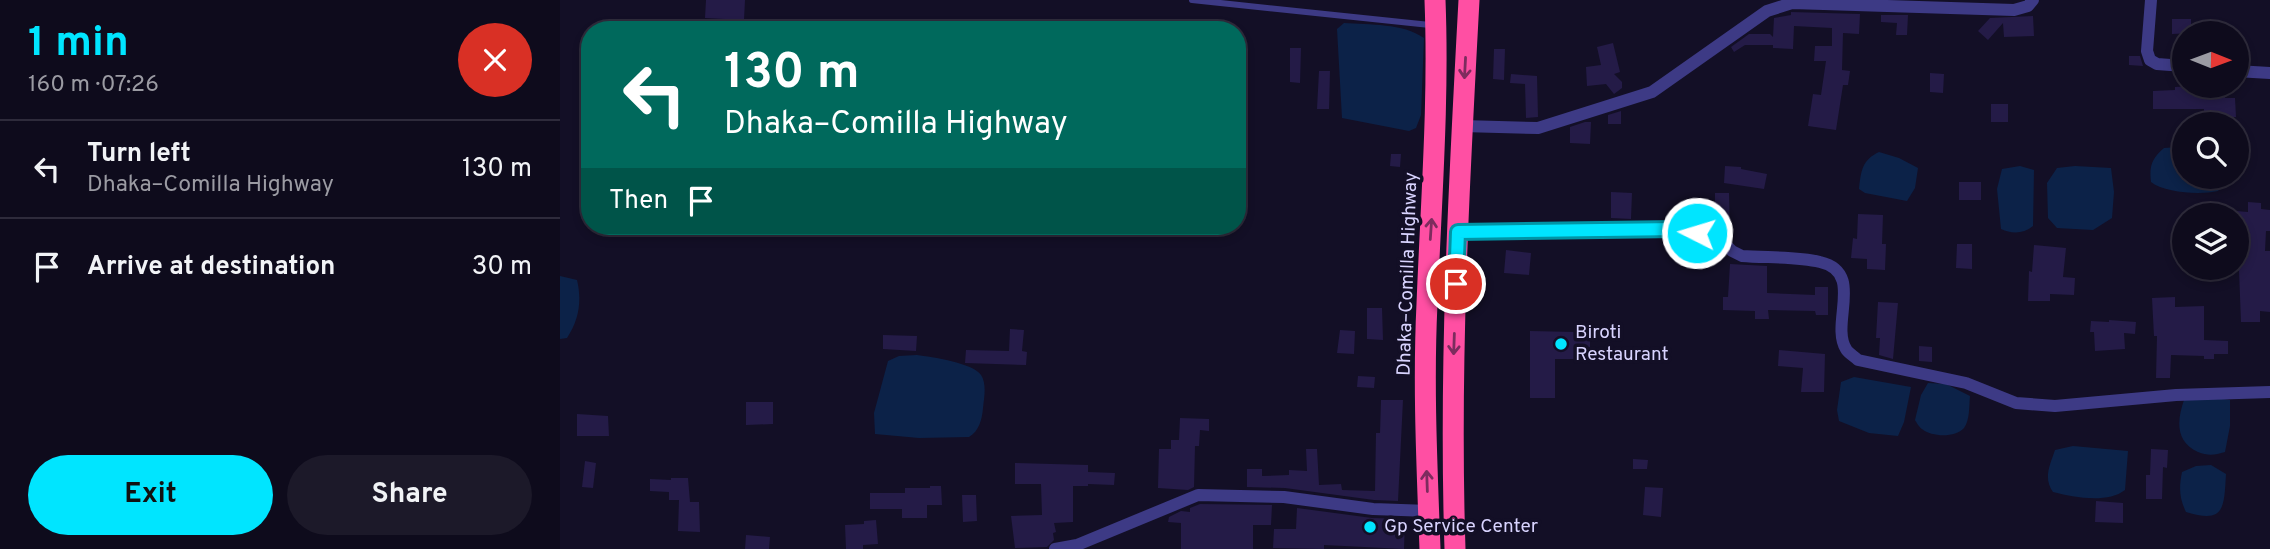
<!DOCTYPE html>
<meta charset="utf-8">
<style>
:root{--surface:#0e0b1c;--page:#1c1929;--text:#f1f3f6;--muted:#9b9ba3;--line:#2e2b3b;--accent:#00e5ff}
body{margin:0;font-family:Overpass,sans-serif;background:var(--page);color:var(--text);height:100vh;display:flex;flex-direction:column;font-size:26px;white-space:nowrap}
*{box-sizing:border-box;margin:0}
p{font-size:23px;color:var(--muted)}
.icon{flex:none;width:38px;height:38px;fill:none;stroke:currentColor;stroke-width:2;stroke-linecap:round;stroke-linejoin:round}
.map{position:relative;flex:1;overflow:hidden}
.drawer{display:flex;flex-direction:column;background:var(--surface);width:560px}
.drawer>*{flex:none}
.top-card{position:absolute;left:21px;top:21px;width:665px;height:214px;border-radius:28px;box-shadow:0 4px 10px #0003,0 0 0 2px var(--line);background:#00695c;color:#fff;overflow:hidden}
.needle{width:46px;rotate:91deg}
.fabs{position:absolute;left:1612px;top:21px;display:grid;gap:14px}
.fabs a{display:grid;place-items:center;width:77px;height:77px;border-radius:50%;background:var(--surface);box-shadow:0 4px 10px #0003,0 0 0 2px var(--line);font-size:35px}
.pin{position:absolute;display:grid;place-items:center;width:60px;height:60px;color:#fff;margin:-30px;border:4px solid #fff;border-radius:50%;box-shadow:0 2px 7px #0007}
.me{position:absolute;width:77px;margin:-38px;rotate:275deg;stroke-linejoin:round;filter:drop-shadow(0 0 5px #0008)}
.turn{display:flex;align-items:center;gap:24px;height:147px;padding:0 28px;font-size:32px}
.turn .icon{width:91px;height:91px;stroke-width:2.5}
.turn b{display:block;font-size:49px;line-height:60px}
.then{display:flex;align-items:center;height:66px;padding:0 28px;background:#0003;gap:14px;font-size:26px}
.round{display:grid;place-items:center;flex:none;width:74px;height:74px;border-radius:37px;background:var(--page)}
.overview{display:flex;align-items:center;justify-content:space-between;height:119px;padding:0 28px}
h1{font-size:42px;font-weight:700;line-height:52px;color:var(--accent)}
.button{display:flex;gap:14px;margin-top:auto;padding:14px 28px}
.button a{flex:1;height:80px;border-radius:42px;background:var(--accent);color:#111;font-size:28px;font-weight:700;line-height:80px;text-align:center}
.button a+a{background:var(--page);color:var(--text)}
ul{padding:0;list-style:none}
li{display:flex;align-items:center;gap:21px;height:98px;padding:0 28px;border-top:2px solid var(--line)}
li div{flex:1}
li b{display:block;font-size:26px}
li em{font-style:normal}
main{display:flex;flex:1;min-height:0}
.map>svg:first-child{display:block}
</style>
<main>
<section class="drawer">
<div class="overview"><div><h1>1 min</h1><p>160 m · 07:26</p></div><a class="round" style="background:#d93025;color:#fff"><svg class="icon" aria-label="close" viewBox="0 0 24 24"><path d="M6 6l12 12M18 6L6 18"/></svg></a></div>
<ul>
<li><svg class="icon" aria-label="left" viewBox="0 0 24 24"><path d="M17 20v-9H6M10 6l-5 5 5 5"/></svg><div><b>Turn left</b><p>Dhaka–Comilla Highway</p></div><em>130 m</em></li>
<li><svg class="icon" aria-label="arrive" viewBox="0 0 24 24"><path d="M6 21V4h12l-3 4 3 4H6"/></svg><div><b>Arrive at destination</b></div><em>30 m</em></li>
</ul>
<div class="button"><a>Exit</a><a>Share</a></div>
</section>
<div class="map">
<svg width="1710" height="549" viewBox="0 0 1710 549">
<rect width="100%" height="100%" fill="#130f26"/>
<path fill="#0c2248" d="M784,23c25,2 59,0 80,15l-3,77 -5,13 -7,3 -67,-13 -5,-89z
M1619,147l5,1v29h39v6l-5,8c-17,4 -53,2 -67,-9 -2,-16 1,-24 13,-34z
M1319,152l20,6 19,10 -3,20 -8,13 -42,-8 -6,-4c2,-18 3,-29 20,-37z
M1460,166l14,4 -1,56c-10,8 -21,8 -32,3l-4,-40 5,-20z
M1515,166l36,2 3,24 -2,26 -19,12 -36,-2 -9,-10 -1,-35 10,-15z
M0,276l17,4c5,21 2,40 -10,58l-7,1z
M357,355c15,2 56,8 64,20 6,9 3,23 2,33 -1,12 -4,23 -14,29l-50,1 -44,-4 -1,-21 14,-52 11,-5z
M1294,377l57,10 -7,35 -6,14 -29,-3 -30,-12 -2,-11 4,-28z
M1368,383l18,1 24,12c-1,10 0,24 -6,32 -9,10 -32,9 -42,1 -2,-1 -6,-7 -7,-9l6,-25z
M1657,398l13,2v26l-5,26c-10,3 -17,4 -27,0 -23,-10 -21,-32 -14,-52z
M1513,446l55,5 -3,39c-18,14 -52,7 -72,2 -10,-14 -3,-27 2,-42z
M1651,465l15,9c-2,34 -1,50 -40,38 -7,-14 -7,-25 -4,-40l14,-6z"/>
<path fill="#241b47" d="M146,0h39l-1,20 -39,-2z
M1231,12l69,2 -1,20 -16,-1 -1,37 8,1 -2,14h-5l-7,45 -28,-4 5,-32 8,1 5,-34h-12l1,-15h17v-18l-38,-2 -1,23 -20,-1v-3h-28l-11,7 -3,-5 18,-13h21l3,3 1,-19 17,-3z
M1321,15h27l-1,20h-11l1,-12 -16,-1z
M1473,16l1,20 -30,1 -1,-14 -15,17 -10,-9 12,-13z
M1612,19h19v14l-19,1z
M1053,43l7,29 -6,2 8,8v6l-8,6 -8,-10 -19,2 -1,-19 15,-2 -4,-18z
M730,48h11l-1,35 -10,-1z
M934,49h11l-1,31 -11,-1z
M1569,56h11l3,10 -14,-1z
M759,71h11l-1,38h-12z
M1370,73l14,1 -1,19 -13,-1z
M951,74l26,2 1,41 -12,1 -1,-34 -15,-1z
M1631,86h35l-1,12h10l1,19h-15v4h-17v-12h-51v-18l22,-1v-3z
M1431,104h17v18h-17z
M1061,111v13h-13v-9z
M1025,122h6l-1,22 -20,-1v-16z
M831,154h10l-1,13 -10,-1z
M1165,166l16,1v2l26,5 -3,15 -40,-6z
M1399,182h22v18h-22z
M1051,192l21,1 -1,26 -20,-1z
M1155,193h14l1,39 -19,-6 1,-15h3z
M1688,202l13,1v6l9,1v21h-4l-1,20h5v61l-10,-1v11h-19l-2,-52h-3v-59l12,1z
M1298,214l25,1 -1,29h4l-1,26 -18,-1v-10l-16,-1 2,-20 4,1z
M1397,244h15v25l-16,-1z
M1474,245l32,3 -3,29 12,1 -1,17 -24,-1v7h-22l1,-30 3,1z
M946,250l25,3 -2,22 -25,-2z
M1170,264l37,2v27l48,2v-8h13v28h-12l-1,-4 -47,-1 1,9h-14v-8l-32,-1v-13h5z
M1615,297v10l29,-1v34l24,1v13h-14v5h-10v-3l-33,-1 -1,23h-14l1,-42h-3l-2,-38z
M1318,302l20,1 -5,56 -14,-4 1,-17h-4z
M807,308h15l1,32 -16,-1z
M1549,320l27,2 -1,12 -11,-1 1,16 -30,2 -1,-19h-4l1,-11 18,1z
M1015,327h15v32h-35v39h-25v-67l45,1z
M450,329l14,1 -2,21 5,1 -1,13 -61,-2 1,-13 43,1z
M780,330l15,1 -1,23 -17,-1z
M323,335l34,1 -1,15 -33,-2z
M1359,346l13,1v15l-13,-1z
M1219,350l46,4 -1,38h-23l2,-24 -25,-2z
M798,376l17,1 -1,11 -17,-1z
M821,400h22l-5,101 -24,-1 -89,-12 -38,-1v-18h15v7l27,-1v-5l18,1 -1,-22h11l2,36 22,-1 1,6 33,1 1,-58h4z
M186,402h27v22l-27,1z
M17,414l31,2 1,20h-32z
M620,418l29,1v12l-9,-1 -1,16h-4l-1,41 -6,3 -30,-2 1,-39h12v-9h8z
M1591,449l17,1 -1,18 -4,-1 -1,32h-16v-24h4z
M1073,459l15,1 -1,9h-14z
M25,461l11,2 -3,25 -11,-1z
M455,463l73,2v7l27,1 -1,12 -26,-1v2h-15v36l-19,1 2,9 -3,1 1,7 -7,7 -32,1 -4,-32 31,-1 -1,-31h-26z
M111,478h17l2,24h9l1,30 -22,-1 1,-31h-10v-8l-19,-1v-12l21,1z
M370,486h11l1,19h-15v13h-25v-9h-32v-16h35v-5h25z
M1085,487l18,1 -2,29 -18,-2z
M402,495h14l1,26 -14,1z
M1536,501l27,2v20l-28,-1z
M640,504l72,1 -1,20h-18v24h-72v-26l-13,-1 1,-5 12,-6 9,1v-4z
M737,508l75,10 33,1 -1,30 -80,-4v4l-51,-1 1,-19h22z
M316,520l2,24 -15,1v4h-17l-1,-24 19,-1v-3z
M186,535l24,2 -1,12h-24z"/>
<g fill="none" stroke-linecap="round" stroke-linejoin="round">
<path stroke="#3d3a85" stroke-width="6" d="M632,0l238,25"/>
<path stroke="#3d3a85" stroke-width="12" d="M1591,0l-4,51 3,9 7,4 27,2
M1676,71l34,2
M902,126l76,2 114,-36 115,-81 25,-8 222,7 14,-4 5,-6
M898,232l220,-3 39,7 15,15 10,5c24,2 55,0 78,6 45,10 10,61 26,87 2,4 8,7 12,11l108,23 50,20 39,3 121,-11 94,-3
M495,549l22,-4 121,-50 86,2 89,12 56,2"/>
<path stroke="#ff4fa3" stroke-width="21" d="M870,549c-3,-82 -7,-164 -3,-245 4,-102 12,-202 8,-304
M895,549c-6,-183 4,-366 14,-549"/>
</g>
<defs><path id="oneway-shaft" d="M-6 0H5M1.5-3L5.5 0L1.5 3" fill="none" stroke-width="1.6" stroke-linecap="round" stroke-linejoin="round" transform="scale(1.75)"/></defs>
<g stroke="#7d2c5e">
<use href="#oneway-shaft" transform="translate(905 68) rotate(93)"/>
<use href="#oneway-shaft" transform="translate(871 229) rotate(-86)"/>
<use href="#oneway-shaft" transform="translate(894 344) rotate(92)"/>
<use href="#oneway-shaft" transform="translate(867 481) rotate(-92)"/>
</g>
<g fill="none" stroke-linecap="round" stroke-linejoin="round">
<g stroke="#0095a6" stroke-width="18">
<path id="route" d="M896,284l2,-52 220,-3 19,4"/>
</g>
<use href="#route" stroke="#00e5ff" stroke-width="12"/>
</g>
<g fill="#00e5ff" stroke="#130f26" stroke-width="2.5">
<circle cx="1001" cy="344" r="7"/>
<circle cx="810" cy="527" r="7"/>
</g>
<g text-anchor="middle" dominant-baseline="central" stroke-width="7" stroke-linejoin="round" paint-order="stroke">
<g font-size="19" fill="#d9d4ff" stroke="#130f26">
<text transform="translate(848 274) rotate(-88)">Dhaka–Comilla Highway</text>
</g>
<g font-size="19" fill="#d9d4ff" stroke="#130f26" text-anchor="start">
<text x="1015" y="333">Biroti<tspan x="1015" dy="22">Restaurant</tspan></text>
<text x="824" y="527">Gp Service Center</text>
</g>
</g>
</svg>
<div class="fabs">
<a><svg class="needle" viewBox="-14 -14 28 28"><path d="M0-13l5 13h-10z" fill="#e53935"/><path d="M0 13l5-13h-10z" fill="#9b9ba3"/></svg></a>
<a><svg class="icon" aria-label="search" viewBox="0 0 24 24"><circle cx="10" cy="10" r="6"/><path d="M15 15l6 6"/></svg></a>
<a><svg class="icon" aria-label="layers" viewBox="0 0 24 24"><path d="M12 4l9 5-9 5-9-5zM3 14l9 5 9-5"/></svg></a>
</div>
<div class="pin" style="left:896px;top:284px;background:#d93025"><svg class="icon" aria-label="arrive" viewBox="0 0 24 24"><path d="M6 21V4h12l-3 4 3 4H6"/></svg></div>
<svg class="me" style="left:1137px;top:233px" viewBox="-20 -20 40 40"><circle r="17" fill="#00e5ff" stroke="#fff" stroke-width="3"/><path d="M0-11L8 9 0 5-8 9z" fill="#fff"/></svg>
<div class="top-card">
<div class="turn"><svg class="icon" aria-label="left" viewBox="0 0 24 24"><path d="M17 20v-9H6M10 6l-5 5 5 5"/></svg><div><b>130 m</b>Dhaka–Comilla Highway</div></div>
<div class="then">Then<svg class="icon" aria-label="arrive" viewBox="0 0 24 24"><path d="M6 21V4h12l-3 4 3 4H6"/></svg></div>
</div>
</div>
</main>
